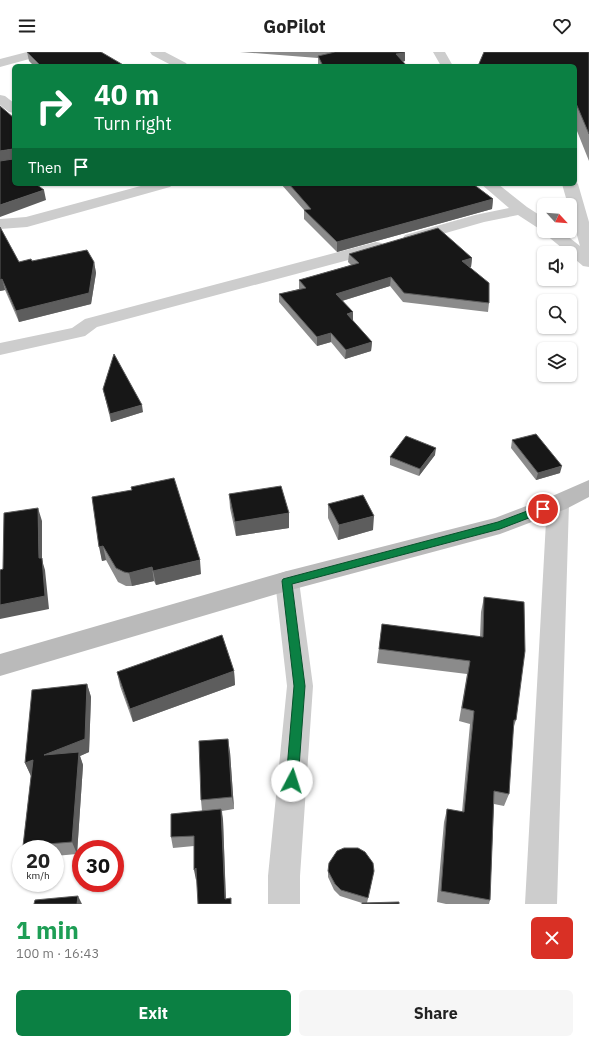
<!DOCTYPE html>
<meta charset="utf-8">
<style>
:root{--surface:#fff;--page:#f6f6f6;--text:#222;--muted:#767676;--accent:#0b8043}
body{margin:0;font-family:"IBM Plex Sans",sans-serif;background:var(--page);color:var(--text);height:100vh;display:flex;flex-direction:column;font-size:15px;white-space:nowrap}
*{box-sizing:border-box;margin:0}
p{font-size:13px;color:var(--muted)}
.icon{flex:none;width:22px;height:22px;fill:none;stroke:currentColor;stroke-width:2;stroke-linecap:round;stroke-linejoin:round}
.map{position:relative;height:852px;overflow:hidden}
.side{display:flex;flex-direction:column;background:var(--surface);flex:1}
.side>*{flex:none}
.hud{position:absolute;left:12px;top:12px;width:565px;height:122px;border-radius:6px;box-shadow:0 1px 3px #0004;background:#0b8043;color:#fff;overflow:hidden}
.needle{width:26px;rotate:116deg}
.buttons{position:absolute;left:537px;top:146px;display:grid;gap:8px}
.buttons a{display:grid;place-items:center;width:40px;height:40px;border-radius:6px;background:var(--surface);box-shadow:0 1px 3px #0004;font-size:20px}
.speed{position:absolute;left:12px;top:788px;display:flex;gap:8px;font-size:20px;font-weight:700;text-align:center}
.speed>*{display:grid;place-content:center;width:52px;height:52px;border-radius:50%;background:var(--surface);box-shadow:0 1px 3px #0004;line-height:1}
.speed small{font-size:10px;font-weight:400}
.speed .limit{border:6px solid #d22;background:#fff;color:#111}
.pin{position:absolute;display:grid;place-items:center;width:34px;height:34px;color:#fff;margin:-17px;border:2px solid #fff;border-radius:50%;box-shadow:0 1px 4px #0007}
.me{position:absolute;width:44px;margin:-22px;rotate:5deg;stroke-linejoin:round;filter:drop-shadow(0 0 3px #0008)}
.turn{display:flex;align-items:center;gap:14px;height:84px;padding:0 16px;font-size:18px}
.turn .icon{width:52px;height:52px;stroke-width:2.5}
.turn b{display:block;font-size:28px;line-height:34px}
.then{display:flex;align-items:center;height:38px;padding:0 16px;background:#0003;gap:8px;font-size:15px}
.round{display:grid;place-items:center;flex:none;width:42px;height:42px;border-radius:6px;background:var(--page)}
.headline{display:flex;align-items:center;justify-content:space-between;height:68px;padding:0 16px}
h1{font-size:24px;font-weight:800;line-height:30px;color:#1e9e55}
.button{display:flex;gap:8px;margin-top:auto;padding:8px 16px}
.button a{flex:1;height:46px;border-radius:6px;background:var(--accent);color:#fff;font-size:16px;font-weight:800;line-height:46px;text-align:center}
.button a+a{background:var(--page);color:var(--text)}
header{display:flex;justify-content:space-between;align-items:center;height:52px;padding:0 16px;background:var(--surface);font-size:18px;font-weight:800}
.map>svg:first-child{display:block}
</style>
<header><svg class="icon" aria-label="menu" viewBox="0 0 24 24"><path d="M4 6h16M4 12h16M4 18h16"/></svg>GoPilot<svg class="icon" aria-label="heart" viewBox="0 0 24 24"><path d="M12 20l-8-8c-3-5 5-10 8-4 3-6 11-1 8 4z"/></svg></header>
<div class="map">
<svg width="589" height="852" viewBox="0 0 589 852">
<rect width="100%" height="100%" fill="#fff"/>
<g fill="none" stroke-linecap="round" stroke-linejoin="round">
<path fill="#cdcdcd" fill-rule="evenodd" d="M27,0h19l-2,3 -44,12v-8z
M150,0h15l21,11 2,3h-15l-21,-11z
M433,0h12l8,14h-12z
M0,43l5,1 9,7v10l-5,-1 -9,-7z
M575,129l3,3 11,38v45l-6,-1 -13,-11v-2h-2l-23,-19 -2,-3 1,-1 -6,-2 -20,-13 -34,7 -73,21 -6,-2 -2,-3 2,-3 70,-20 34,-7 -28,-24h17l29,23 17,11v13h17l19,15 -10,-35v-6h-2l-6,-21h13z
M148,132h25l-3,3 -143,40 -27,2v-10l26,-2z
M376,190l6,1 2,4 -2,4 -285,76 -12,9 -85,19v-12l72,-15 13,-9z
M558,443l8,2 3,6 -12,401h-32l22,-401 3,-6z
M287,519l9,3 3,7 14,105 -13,190v28h-32v-28l19,-190 -12,-105 3,-7z"/>
<path fill="#bababa" fill-rule="evenodd" d="M589,428v17l-23,12 -66,25 -213,57 -287,85v-22l287,-83 208,-53 55,-21z"/>
</g>
<path fill="#8b8b8b" d="M27,0l98,14h-91l-5,-5z
M240,0h164l1,1v8l-2,1 2,4h-87v-8z
M589,0v109l-14,-35v-60z
M281,132h192l20,15 -1,10 -155,43 -33,-33v-9z
M0,175l19,35 13,-1 62,1 2,11 -5,31 -72,18 -14,-32 -5,1z
M349,202l123,4 -1,9h-2l20,36 -1,9 -85,-10 -13,-16 -48,15 11,20 19,21 -1,9 -26,8 -14,-17 -14,4 -38,-44v-8l20,-5v-9l52,-15 -3,-3z
M103,337l40,23 -32,10z
M512,388l48,33 -24,7 -25,-32z
M435,403l-16,21 -29,-11v-8z
M229,442l60,19v15l-53,8 -6,-28z
M92,445l109,77 -45,11 -2,-4 -22,5h-6l-8,-4 -12,-22 -4,1z
M328,452l45,26 -35,10 -10,-22z
M484,545l32,123 -3,9 -4,65 -5,12 -10,-2 -4,96 -1,4h-43l-9,-2 7,-80 3,-13 15,3 8,-88 -11,-3 8,-47 -90,-11 5,-39 98,13 1,-25z
M234,619l1,14 -102,37 -13,-36 -3,-14z
M87,632l4,13 -2,55 -9,4 3,9 -6,89 -22,2v-7h-31l-1,-3 8,-70 -6,-13z
M230,700l4,57 -12,2 1,9 3,79 6,5 -36,-25v1l-2,-34 -21,2 -2,-11 31,-26 -1,-11z
M328,819h46l-7,32h-5l-22,-7 -6,-6 -6,-13z"/>
<path fill="#5d5d5d" d="M405,1v8l-10,1 1,-8z
M13,97l1,10 -14,3v-11z
M44,138l2,10 -46,17v-12z
M493,147l-1,10 -155,43v-10z
M472,206l-1,9 -10,2 1,-8z
M94,210l2,11 -5,31 -72,18 -3,-11z
M391,225l-1,9 -55,17 1,-9z
M2,227l3,11 -5,1v-11z
M353,260v9l-6,-7z
M331,281v9l-14,4v-9z
M372,290l-1,9 -26,8 1,-9z
M142,353l1,7 -32,10 -1,-8z
M436,396l-1,7 -16,21 1,-7z
M562,414l-2,7 -24,7 2,-7z
M38,456l4,13v39l3,10 4,39 -49,10v-14l39,-47z
M289,461v15l-53,8 -1,-14z
M374,464l-1,14 -35,10 1,-15z
M103,494l3,14 -4,1 -3,-14z
M200,508l1,14 -45,11 -3,-14z
M152,515l2,14 -22,5 -3,-13z
M234,619l1,14 -102,37 -3,-13z
M87,632l4,13 -2,55 -9,4 3,9 -6,89 -5,-12 -28,-87z
M228,687l2,13 4,57 -2,-12z
M33,708l5,13 -7,3 -6,-13z
M221,757l2,11 3,84 -1,-5z
M196,816l1,10 -1,2 -2,-10z
M78,844l4,8h-5z"/>
<path fill="#171717" stroke="#5d5d5d" d="M27,0h74l24,14h-84z
M335,0h69l1,1 -9,1 10,11 -12,1h-71l-5,-10z
M484,0h105v82l-14,-33v-35h-97z
M0,54l14,12v66h22l8,6 -44,15v-44l13,-2v-10l-13,2z
M289,132h184l20,15 -156,43 -33,-32 7,-1z
M0,175l19,35 12,-3 1,2 55,-11 7,12 -5,31 -73,18 -14,-32 -2,1z
M438,176l34,30 -10,3 27,22v20l-85,-10 -13,-16 -55,17 17,18 -6,2 25,28 -26,8 -15,-17 -14,4 -38,-43 27,-6 -7,-8 60,-17 -10,-9z
M114,302l28,51 -32,9 -7,-25z
M536,382l26,32 -24,7 -26,-33z
M406,384l30,12 -16,21 -30,-12z
M174,426l26,82 -47,11 -1,-4 -23,6 -5,-1 -8,-4 -13,-22 -4,1 -7,-50 40,-7 -1,-3z
M281,434l8,27 -54,9 -6,-28z
M363,443l11,21 -35,9 -11,-21z
M38,456l1,50h3l3,38 -45,9v-35l3,-1 1,-56z
M484,545l40,5 1,49 -9,69h-2l-5,74 -15,-3 -4,109 -49,-9 6,-82 17,3 10,-101 -12,-3 8,-47 -91,-12 3,-25 101,13z
M222,583l12,36 -104,38 -13,-37z
M87,632l-2,55 -41,16 35,-3 -7,90 -49,4 10,-86 -8,3 7,-73z
M228,687l4,58 -31,3 -2,-59z
M221,757l4,90 6,-1v6h-33l-2,-36 -2,2v-34l-23,1v-23z
M344,796h14l7,4 8,11 1,8 -6,27 -27,-8 -6,-6 -7,-13 1,-8 8,-12z
M78,844l-1,8h-43l1,-4z
M399,850v2h-37v-1z"/>
<path fill="#0b8043" stroke="#07532c" d="M543,453l4,1 1,3 -1,2 -47,18 -208,55 13,102 -7,95 -2,4 -4,2 -5,-2 -1,-4 8,-95 -12,-105 1,-2 215,-57z"/>
</svg>
<div class="buttons">
<a><svg class="needle" viewBox="-14 -14 28 28"><path d="M0-13l5 13h-10z" fill="#e53935"/><path d="M0 13l5-13h-10z" fill="#767676"/></svg></a>
<a><svg class="icon" aria-label="sound" viewBox="0 0 24 24"><path d="M4 9h4l5-4v14l-5-4H4zM17 9q2 3 0 6"/></svg></a>
<a><svg class="icon" aria-label="search" viewBox="0 0 24 24"><circle cx="10" cy="10" r="6"/><path d="M15 15l6 6"/></svg></a>
<a><svg class="icon" aria-label="layers" viewBox="0 0 24 24"><path d="M12 4l9 5-9 5-9-5zM3 14l9 5 9-5"/></svg></a>
</div>
<div class="speed"><div>20<small>km/h</small></div><div class="limit">30</div></div>
<div class="pin" style="left:543px;top:457px;background:#d93025"><svg class="icon" aria-label="arrive" viewBox="0 0 24 24"><path d="M6 21V4h12l-3 4 3 4H6"/></svg></div>
<svg class="me" style="left:292px;top:729px" viewBox="-20 -20 40 40"><circle r="19" fill="#fff"/><path d="M0-13L10 11 0 6-10 11z" fill="#0b8043"/></svg>
<div class="hud">
<div class="turn"><svg class="icon" aria-label="right" viewBox="0 0 24 24"><path d="M7 20v-9h11M14 6l5 5-5 5"/></svg><div><b>40 m</b>Turn right</div></div>
<div class="then">Then<svg class="icon" aria-label="arrive" viewBox="0 0 24 24"><path d="M6 21V4h12l-3 4 3 4H6"/></svg></div>
</div>
</div>
<section class="side">
<div class="headline"><div><h1>1 min</h1><p>100 m · 16:43</p></div><a class="round" style="background:#d93025;color:#fff"><svg class="icon" aria-label="close" viewBox="0 0 24 24"><path d="M6 6l12 12M18 6L6 18"/></svg></a></div>
<div class="button"><a>Exit</a><a>Share</a></div>
</section>
